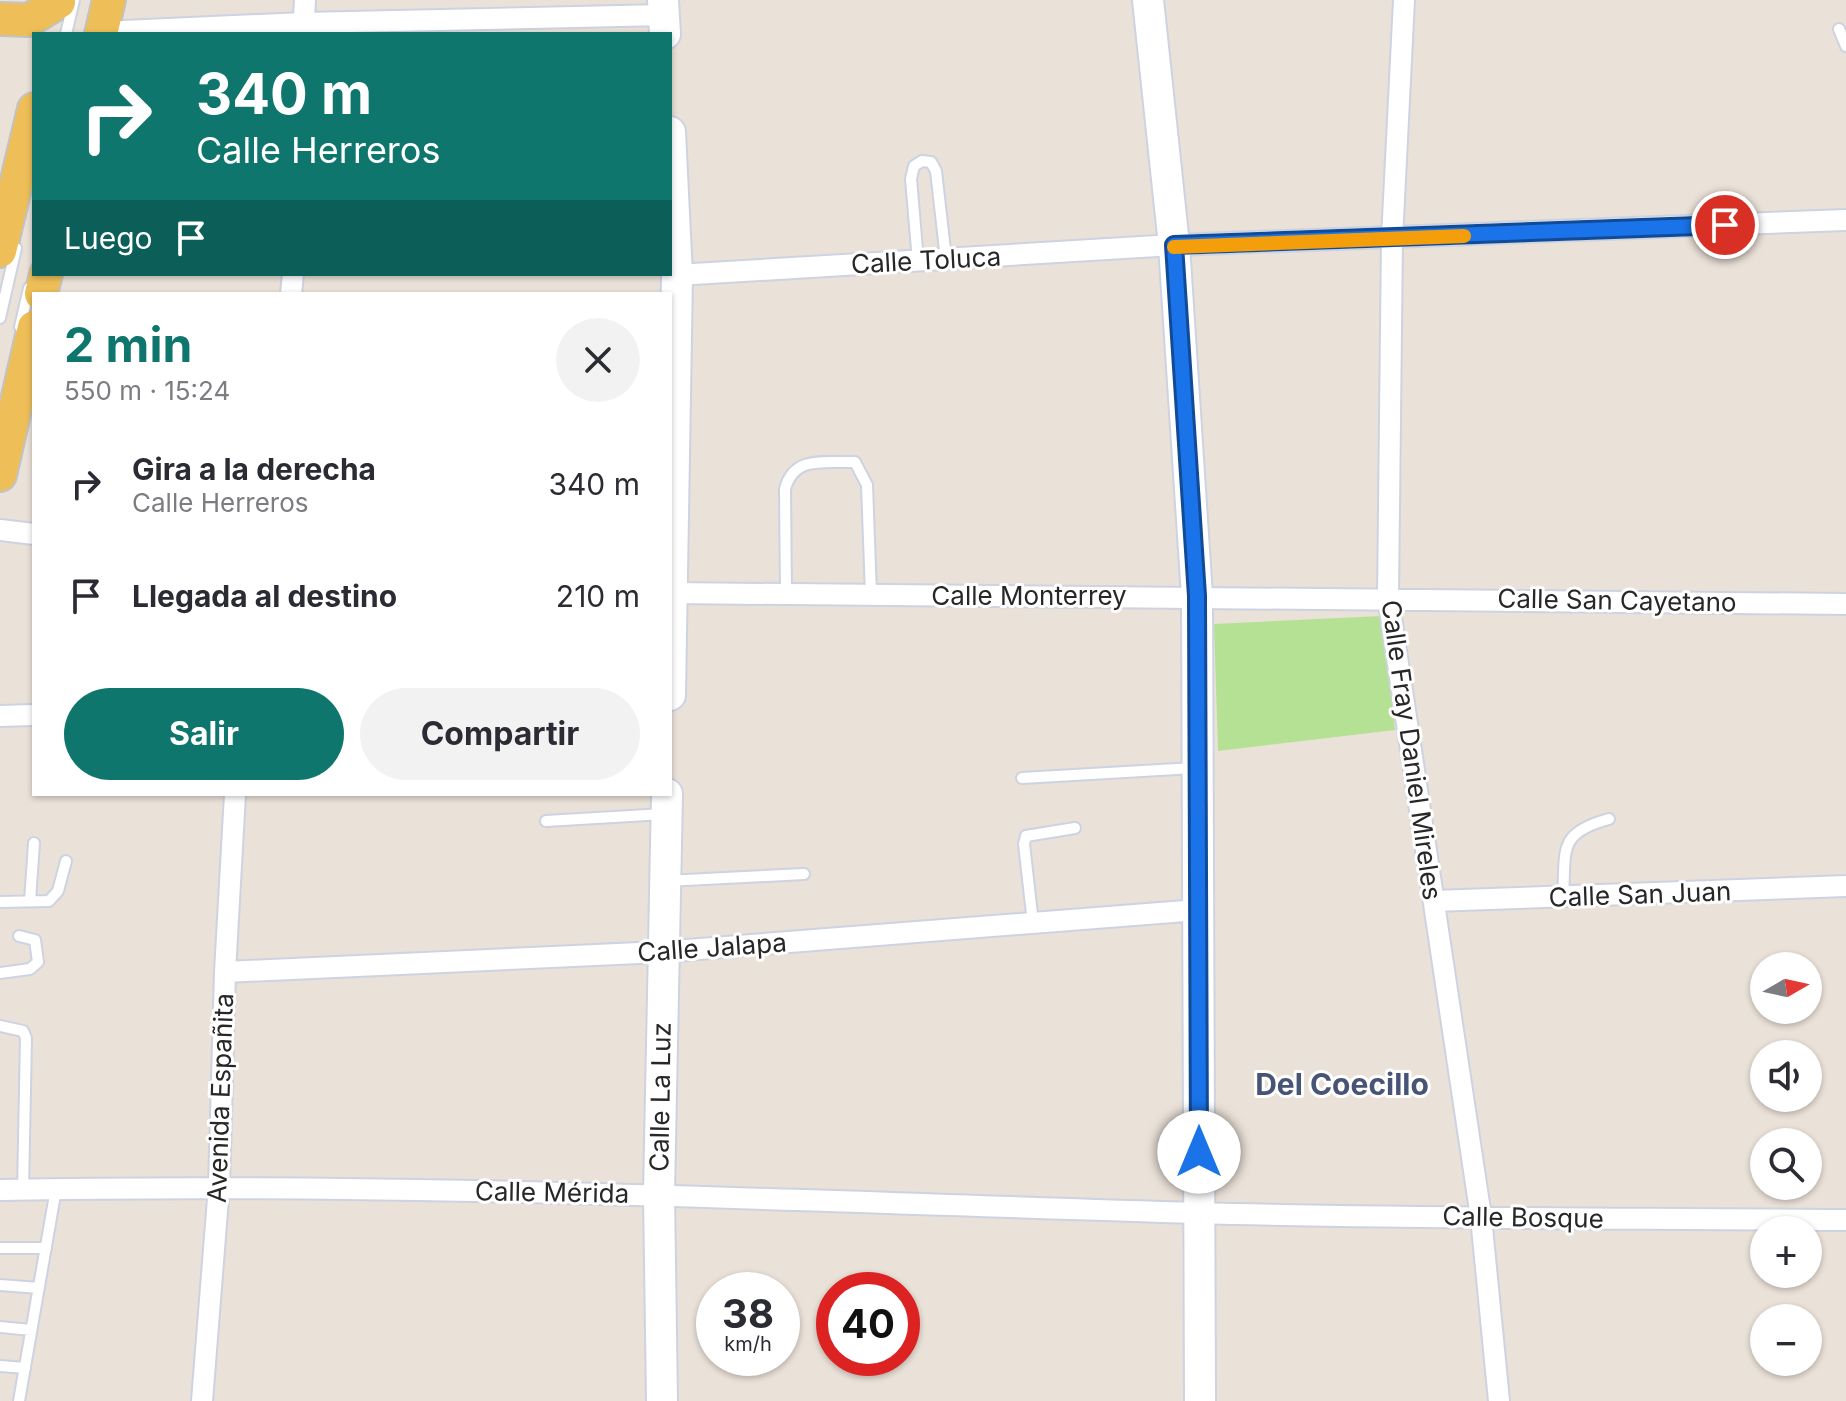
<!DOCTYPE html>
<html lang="es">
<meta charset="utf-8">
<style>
:root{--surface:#fff;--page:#f2f2f3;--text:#2b2b33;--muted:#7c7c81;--accent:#0f766e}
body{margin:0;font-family:Inter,sans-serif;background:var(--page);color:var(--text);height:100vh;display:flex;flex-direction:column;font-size:30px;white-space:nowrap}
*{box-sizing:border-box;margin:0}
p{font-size:26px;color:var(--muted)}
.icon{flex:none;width:44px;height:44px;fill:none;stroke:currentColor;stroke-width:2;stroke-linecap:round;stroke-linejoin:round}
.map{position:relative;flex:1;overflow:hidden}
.drawer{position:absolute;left:32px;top:292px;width:640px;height:504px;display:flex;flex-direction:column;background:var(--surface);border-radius:0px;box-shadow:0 2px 6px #0004}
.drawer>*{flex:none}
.hud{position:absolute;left:32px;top:32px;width:640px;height:244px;border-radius:0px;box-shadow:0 2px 6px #0004;background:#0f766e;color:#fff;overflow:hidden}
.needle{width:52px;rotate:81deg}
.fabs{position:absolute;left:1750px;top:952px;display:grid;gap:16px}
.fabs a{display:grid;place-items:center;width:72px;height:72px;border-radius:50%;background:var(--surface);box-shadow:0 2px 6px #0004;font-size:40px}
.speed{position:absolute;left:696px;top:1272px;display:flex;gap:16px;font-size:40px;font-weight:700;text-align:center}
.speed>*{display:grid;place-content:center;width:104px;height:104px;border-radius:50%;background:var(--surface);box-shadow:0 2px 6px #0004;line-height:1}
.speed small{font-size:20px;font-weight:400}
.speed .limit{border:12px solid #d22;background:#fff;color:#111}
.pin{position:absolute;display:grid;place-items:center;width:68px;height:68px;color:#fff;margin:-34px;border:4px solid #fff;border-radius:50%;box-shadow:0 2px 8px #0007}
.me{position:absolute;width:88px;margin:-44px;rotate:0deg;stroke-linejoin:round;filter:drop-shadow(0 0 6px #0008)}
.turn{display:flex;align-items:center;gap:28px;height:168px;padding:0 32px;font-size:36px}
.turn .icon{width:104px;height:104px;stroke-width:2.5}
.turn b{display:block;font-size:56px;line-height:68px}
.then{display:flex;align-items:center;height:76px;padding:0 32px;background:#0003;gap:16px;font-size:30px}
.round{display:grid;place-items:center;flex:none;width:84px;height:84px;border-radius:42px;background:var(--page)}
.summary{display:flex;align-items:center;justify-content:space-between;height:136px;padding:0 32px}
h1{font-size:48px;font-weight:700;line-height:60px;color:var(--accent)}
.action{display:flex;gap:16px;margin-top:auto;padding:16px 32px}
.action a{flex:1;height:92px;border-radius:48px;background:var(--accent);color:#fff;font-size:32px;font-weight:700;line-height:92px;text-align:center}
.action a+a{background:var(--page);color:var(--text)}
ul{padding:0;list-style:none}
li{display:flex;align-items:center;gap:24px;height:112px;padding:0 32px}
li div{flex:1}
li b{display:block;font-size:30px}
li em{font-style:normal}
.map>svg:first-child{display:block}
</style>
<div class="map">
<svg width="1846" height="1401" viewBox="0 0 1846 1401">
<rect width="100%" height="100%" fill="#eae1d8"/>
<path fill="#b5e194" d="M1382,616l13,114 -177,21 -4,-127z"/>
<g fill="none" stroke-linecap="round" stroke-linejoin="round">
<g stroke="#cdd3e0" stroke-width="14">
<path id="lane" d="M1839,29l7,17
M66,34l8,-34
M918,261l-7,-82 3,-13 8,-5 9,1 5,9 10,88
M0,318l16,-70
M20,327l9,-39
M786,594l-1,-105c9,-34 40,-26 70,-27l12,23 4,109
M1022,778l172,-10
M546,821l118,-7
M666,881l138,-7
M1563,897c3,-47 -6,-64 46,-78
M30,901l4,-58
M0,902l49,-1 9,-10 8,-30
M1033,923l-9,-79 2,-8 49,-8
M0,973l30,-4 8,-7 -3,-22 -16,-4
M0,1026l23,5 3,7 -3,152
M0,1248h46
M0,1285l39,3
M0,1327l31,3
M0,1366l25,2
M19,1401l37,-212"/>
</g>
<g stroke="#cdd3e0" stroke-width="24">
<path id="street" d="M1404,0l-12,239 -4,358 93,620 18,184
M101,32l202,-9 361,-8
M303,34l2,-34
M677,275l497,-30 672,-25
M291,294l2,-20
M0,530l34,4
M670,593l1176,11
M0,716l34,-1
M1434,901l412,-15
M225,972l436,-20 537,-42
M0,1190c399,-8 797,11 1197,23 216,6 433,5 649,7
M202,1401l17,-215 6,-214 10,-178"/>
</g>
<g stroke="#cdd3e0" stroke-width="34">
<path id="secondary" d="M663,0l2,34
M1148,0l26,245 23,351 3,805
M670,132l7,143 -7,420
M662,1401l-3,-207 8,-400"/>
</g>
<g stroke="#c3c3c3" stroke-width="36">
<path id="primary" d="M0,19l29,1 30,-18
M101,34l8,-34
M0,251l34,-142
M41,294l5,-20
M0,475l34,-148"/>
</g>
<use href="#lane" stroke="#fff" stroke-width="10"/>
<use href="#street" stroke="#fff" stroke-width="20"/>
<use href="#secondary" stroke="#fff" stroke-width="30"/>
<use href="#primary" stroke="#eebf58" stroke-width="32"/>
</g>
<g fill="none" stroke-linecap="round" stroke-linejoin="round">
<g stroke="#114b97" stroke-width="20">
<path id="route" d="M1199,1152l-2,-556 -23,-351 551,-20"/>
</g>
<use href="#route" stroke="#1a73e8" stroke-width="14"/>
<path stroke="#f59e0b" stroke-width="14" d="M1174,247l290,-11"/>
</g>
<g text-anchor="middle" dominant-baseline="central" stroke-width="6" stroke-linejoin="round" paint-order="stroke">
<g font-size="26" fill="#272727" stroke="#fff">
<text transform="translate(926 260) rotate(-3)">Calle Toluca</text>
<text x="1029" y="595">Calle Monterrey</text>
<text transform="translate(1617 600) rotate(1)">Calle San Cayetano</text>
<text transform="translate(1412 750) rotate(82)">Calle Fray Daniel Mireles</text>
<text transform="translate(1640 894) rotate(-2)">Calle San Juan</text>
<text transform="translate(712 947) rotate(-4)">Calle Jalapa</text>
<text transform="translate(660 1097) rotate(-89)">Calle La Luz</text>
<text transform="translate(220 1098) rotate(-88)">Avenida Españita</text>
<text transform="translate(552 1192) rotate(1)">Calle Mérida</text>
<text transform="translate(1523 1217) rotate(1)">Calle Bosque</text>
</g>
<g font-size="30" font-weight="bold" fill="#485476" stroke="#fff">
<text x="1342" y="1084">Del Coecillo</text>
</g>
</g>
</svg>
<div class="fabs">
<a><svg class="needle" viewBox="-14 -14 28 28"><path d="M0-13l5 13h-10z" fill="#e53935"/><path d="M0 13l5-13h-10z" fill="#7c7c81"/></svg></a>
<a><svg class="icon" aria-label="sound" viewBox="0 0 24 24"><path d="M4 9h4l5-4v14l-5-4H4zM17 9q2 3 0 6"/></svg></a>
<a><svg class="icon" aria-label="search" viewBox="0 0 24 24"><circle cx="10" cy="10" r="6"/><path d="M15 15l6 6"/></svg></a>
<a>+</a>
<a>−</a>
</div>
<div class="speed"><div>38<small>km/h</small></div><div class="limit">40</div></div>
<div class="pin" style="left:1725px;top:225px;background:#d93025"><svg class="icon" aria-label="arrive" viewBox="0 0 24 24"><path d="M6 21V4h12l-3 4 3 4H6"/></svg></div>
<svg class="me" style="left:1199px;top:1152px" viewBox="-20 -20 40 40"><circle r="19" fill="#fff"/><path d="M0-13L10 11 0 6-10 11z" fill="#1a73e8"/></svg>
<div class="hud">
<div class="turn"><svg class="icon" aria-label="right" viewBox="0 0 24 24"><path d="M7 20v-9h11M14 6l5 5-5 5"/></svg><div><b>340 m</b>Calle Herreros</div></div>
<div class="then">Luego<svg class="icon" aria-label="arrive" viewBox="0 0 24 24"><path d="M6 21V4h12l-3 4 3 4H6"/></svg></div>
</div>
<section class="drawer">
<div class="summary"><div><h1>2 min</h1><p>550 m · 15:24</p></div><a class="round"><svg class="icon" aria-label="close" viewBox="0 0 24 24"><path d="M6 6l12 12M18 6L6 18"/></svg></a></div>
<ul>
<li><svg class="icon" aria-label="right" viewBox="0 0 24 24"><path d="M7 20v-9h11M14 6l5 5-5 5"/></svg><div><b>Gira a la derecha</b><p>Calle Herreros</p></div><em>340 m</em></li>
<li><svg class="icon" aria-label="arrive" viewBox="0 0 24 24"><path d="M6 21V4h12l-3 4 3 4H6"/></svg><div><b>Llegada al destino</b></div><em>210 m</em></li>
</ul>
<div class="action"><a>Salir</a><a>Compartir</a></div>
</section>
</div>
